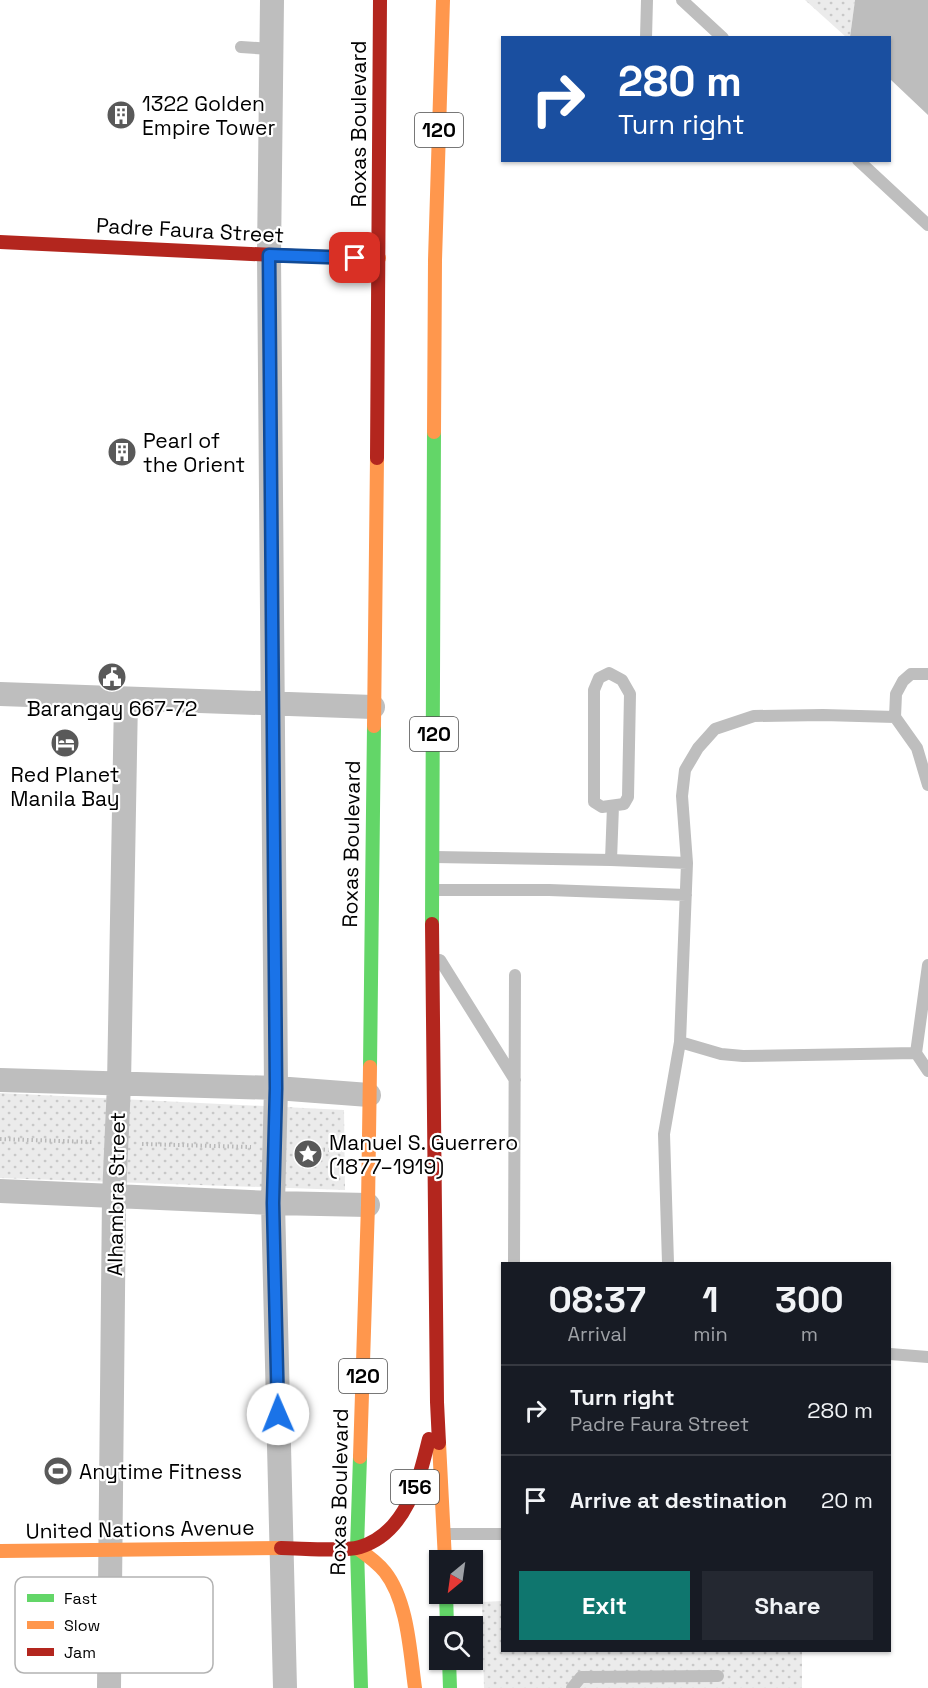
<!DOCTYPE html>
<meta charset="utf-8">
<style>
:root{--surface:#171b24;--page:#242831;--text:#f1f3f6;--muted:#9ea1a6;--line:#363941;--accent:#0f766e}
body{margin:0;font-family:"Space Grotesk",sans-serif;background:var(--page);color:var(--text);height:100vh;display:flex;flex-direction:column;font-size:22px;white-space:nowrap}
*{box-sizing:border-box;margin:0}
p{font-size:20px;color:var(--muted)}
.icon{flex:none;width:33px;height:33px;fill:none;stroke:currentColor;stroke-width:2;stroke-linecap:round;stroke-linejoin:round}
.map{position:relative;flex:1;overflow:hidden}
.sheet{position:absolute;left:501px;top:1262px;width:390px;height:390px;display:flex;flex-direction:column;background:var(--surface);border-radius:0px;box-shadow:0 2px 4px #0004}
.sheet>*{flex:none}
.guide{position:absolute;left:501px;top:36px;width:390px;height:126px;border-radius:0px;box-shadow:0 2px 4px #0004;background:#1a4fa0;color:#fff;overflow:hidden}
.needle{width:39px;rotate:209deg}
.controls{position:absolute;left:429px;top:1550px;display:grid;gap:12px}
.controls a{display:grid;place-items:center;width:54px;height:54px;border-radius:0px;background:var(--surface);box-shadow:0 2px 4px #0004;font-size:30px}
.pin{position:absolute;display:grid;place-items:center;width:51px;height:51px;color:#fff;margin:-26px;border-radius:12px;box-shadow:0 3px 9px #0006}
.me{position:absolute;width:66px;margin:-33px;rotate:359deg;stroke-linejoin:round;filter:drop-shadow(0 0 4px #0008)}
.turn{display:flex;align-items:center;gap:21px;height:126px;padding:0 18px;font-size:27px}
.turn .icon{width:78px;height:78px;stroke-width:2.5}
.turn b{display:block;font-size:42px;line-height:51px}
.eta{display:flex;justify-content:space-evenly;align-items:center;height:102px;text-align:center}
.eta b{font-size:36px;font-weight:700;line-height:42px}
.button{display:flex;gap:12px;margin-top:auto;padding:12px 18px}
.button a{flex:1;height:69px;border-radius:0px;background:var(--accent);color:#fff;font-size:24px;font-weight:700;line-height:69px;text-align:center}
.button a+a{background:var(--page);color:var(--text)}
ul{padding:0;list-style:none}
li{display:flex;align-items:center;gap:18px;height:90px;padding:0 18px;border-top:2px solid var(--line)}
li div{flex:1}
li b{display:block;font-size:22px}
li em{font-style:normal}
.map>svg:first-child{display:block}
</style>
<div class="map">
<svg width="928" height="1688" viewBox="0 0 928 1688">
<defs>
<pattern id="grass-dots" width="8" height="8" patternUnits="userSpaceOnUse" patternTransform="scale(1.5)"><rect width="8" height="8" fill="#ebebeb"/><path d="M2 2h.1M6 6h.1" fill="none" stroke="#c8c8c8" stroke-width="1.8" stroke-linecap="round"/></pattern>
</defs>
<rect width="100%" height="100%" fill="#fff"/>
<path fill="url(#grass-dots)" d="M805,0h50l-5,37h-4z
M0,1093l344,17 1,80 -345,-12z
M502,1601v49h300v38h-318l-2,-86z"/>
<path fill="#bdbdbd" d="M855,0h73v115l-38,-36v-41l-40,-1z"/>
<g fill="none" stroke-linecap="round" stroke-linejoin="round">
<path stroke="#b9b9b9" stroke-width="4" stroke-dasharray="1.5 3" stroke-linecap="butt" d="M0,1139l92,3
M142,1144l109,3
M301,1149l37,1"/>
<path stroke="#bebebe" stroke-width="12" d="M682,0l41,38
M646,38l1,-38
M241,47l30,2
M858,160l70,65
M609,673l13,7 8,14 -2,103 -4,7 -22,3 -8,-5v-112l5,-12z
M928,674h-17l-8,7 -7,13 -1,23 22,31 11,37
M895,717l-72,-2 -69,1 -39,13 -17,19 -13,22 -3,26 5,67 -7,179 41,12 22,2 173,-3
M434,857l177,3 76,3
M611,860l2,-54
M435,890h114l137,5
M440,960l75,120
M928,965l-12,88 12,18
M514,1263l1,-288
M668,1263l-4,-129 16,-92
M890,1354l38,3
M445,1534h57
M572,1688l9,-11 137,-1"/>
<path stroke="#bebebe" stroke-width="24" d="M272,0l-3,255 7,833 -3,115 12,485
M0,694l373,13
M0,1080l276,8 93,7
M0,1191l273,12 95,2
M109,1688l5,-492 5,-112 7,-385"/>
<path stroke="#63d668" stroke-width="14" d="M432,924l2,-492
M370,1067l4,-341
M360,1457l-3,91 4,140
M446,1593l1,33
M449,1659l1,29"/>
<path stroke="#ff974d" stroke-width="14" d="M295,256l84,2
M434,432l1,-172 8,-260
M374,726l3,-268
M439,1443l6,117
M360,1457l8,-252 2,-138
M357,1548c10,7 20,14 28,24 23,29 25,81 30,116
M0,1551l281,-3"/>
<path stroke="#b3261e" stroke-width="14" d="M0,242l295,14
M377,458l3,-458
M432,924l5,478 2,41
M281,1548c19,0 63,4 79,-1 46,-14 59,-67 69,-108"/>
</g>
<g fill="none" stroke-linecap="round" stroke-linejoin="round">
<g stroke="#114b97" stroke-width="15">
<path id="route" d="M278,1414l-5,-211 3,-115 -7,-833 86,3"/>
</g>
<use href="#route" stroke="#1a73e8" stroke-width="10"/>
</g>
<defs>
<g id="building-disc" transform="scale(1.5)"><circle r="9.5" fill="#595959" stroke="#fff"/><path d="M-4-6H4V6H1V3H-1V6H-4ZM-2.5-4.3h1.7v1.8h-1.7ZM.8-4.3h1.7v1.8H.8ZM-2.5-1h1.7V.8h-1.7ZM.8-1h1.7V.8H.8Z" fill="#fff"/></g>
<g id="civic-disc" transform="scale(1.5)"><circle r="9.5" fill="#595959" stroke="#fff"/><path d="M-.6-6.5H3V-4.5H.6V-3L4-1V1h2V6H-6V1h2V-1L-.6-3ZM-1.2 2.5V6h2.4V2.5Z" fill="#fff"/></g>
<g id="hotel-disc" transform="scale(1.5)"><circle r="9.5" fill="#595959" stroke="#fff"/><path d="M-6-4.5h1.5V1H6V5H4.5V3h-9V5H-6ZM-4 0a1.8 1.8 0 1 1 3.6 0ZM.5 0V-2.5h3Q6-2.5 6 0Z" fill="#fff"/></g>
<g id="sight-disc" transform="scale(1.5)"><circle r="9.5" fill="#595959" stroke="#fff"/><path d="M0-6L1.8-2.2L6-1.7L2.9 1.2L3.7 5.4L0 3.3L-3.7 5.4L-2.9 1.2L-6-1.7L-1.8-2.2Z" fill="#fff"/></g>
<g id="stadium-disc" transform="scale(1.5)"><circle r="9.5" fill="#595959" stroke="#fff"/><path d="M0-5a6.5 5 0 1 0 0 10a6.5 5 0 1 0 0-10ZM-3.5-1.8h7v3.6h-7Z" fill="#fff"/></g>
</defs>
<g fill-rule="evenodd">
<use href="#building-disc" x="121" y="115"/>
<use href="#building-disc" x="122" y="452"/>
<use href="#civic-disc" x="112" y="677"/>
<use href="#hotel-disc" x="65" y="743"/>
<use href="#sight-disc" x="308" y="1154"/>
<use href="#stadium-disc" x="58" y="1471"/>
</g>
<g text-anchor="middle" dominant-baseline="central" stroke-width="4.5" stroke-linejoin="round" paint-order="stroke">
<g fill="#fff" stroke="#4c4c4c" stroke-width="1.5">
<rect x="415" y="113" width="48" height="34" rx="4.5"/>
<rect x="410" y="717" width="48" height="34" rx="4.5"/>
<rect x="339" y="1359" width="48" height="34" rx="4.5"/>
<rect x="391" y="1470" width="48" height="34" rx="4.5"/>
</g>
<g font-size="20" font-weight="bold" fill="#000">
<text x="439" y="130">120</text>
<text x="434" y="734">120</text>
<text x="363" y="1376">120</text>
<text x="415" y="1487">156</text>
</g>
<g font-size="21" fill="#000" stroke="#fff" text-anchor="start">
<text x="142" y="103">1322 Golden<tspan x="142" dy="24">Empire Tower</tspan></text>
<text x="143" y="440">Pearl of<tspan x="143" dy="24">the Orient</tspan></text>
<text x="112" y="708" text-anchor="middle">Barangay 667-72</text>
<text x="65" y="774" text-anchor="middle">Red Planet<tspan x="65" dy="24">Manila Bay</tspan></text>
<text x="329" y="1142">Manuel S. Guerrero<tspan x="329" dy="24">(1877–1919)</tspan></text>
<text x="79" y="1471">Anytime Fitness</text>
</g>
<g font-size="21" fill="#000" stroke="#fff">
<text transform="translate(358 124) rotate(-90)">Roxas Boulevard</text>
<text transform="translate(190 230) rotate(3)">Padre Faura Street</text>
<text transform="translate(351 844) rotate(-89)">Roxas Boulevard</text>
<text transform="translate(116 1194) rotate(-89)">Alhambra Street</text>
<text transform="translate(339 1492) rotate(-89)">Roxas Boulevard</text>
<text transform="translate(140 1529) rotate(-1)">United Nations Avenue</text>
</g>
</g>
<rect x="15" y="1577" width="198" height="96" rx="9" fill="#fff" stroke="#b2b2b2" stroke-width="1.5"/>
<rect x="27" y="1594" width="27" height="8" fill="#63d668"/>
<rect x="27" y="1621" width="27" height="8" fill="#ff974d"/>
<rect x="27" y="1648" width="27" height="8" fill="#b3261e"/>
<g font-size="16" fill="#000">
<text x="64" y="1604">Fast</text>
<text x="64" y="1631">Slow</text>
<text x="64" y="1658">Jam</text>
</g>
</svg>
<div class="controls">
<a><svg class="needle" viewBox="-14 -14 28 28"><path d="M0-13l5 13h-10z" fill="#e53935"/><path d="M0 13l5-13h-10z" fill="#9ea1a6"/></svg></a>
<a><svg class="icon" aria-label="search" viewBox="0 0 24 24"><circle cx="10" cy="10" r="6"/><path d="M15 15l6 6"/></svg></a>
</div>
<div class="pin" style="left:355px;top:258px;background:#d93025"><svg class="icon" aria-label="arrive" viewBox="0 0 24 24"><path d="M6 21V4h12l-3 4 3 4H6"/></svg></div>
<svg class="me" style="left:278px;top:1414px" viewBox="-20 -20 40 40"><circle r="19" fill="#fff"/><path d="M0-13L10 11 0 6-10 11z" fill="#1a73e8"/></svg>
<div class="guide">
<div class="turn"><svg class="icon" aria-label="right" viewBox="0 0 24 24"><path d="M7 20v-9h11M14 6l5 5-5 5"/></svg><div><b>280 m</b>Turn right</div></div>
</div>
<section class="sheet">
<div class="eta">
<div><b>08:37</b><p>Arrival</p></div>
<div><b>1</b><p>min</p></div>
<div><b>300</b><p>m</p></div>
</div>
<ul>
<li><svg class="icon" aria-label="right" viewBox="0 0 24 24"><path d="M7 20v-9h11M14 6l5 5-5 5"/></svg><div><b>Turn right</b><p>Padre Faura Street</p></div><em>280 m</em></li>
<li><svg class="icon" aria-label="arrive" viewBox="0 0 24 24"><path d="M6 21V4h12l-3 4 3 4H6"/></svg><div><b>Arrive at destination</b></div><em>20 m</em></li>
</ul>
<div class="button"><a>Exit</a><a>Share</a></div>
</section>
</div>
